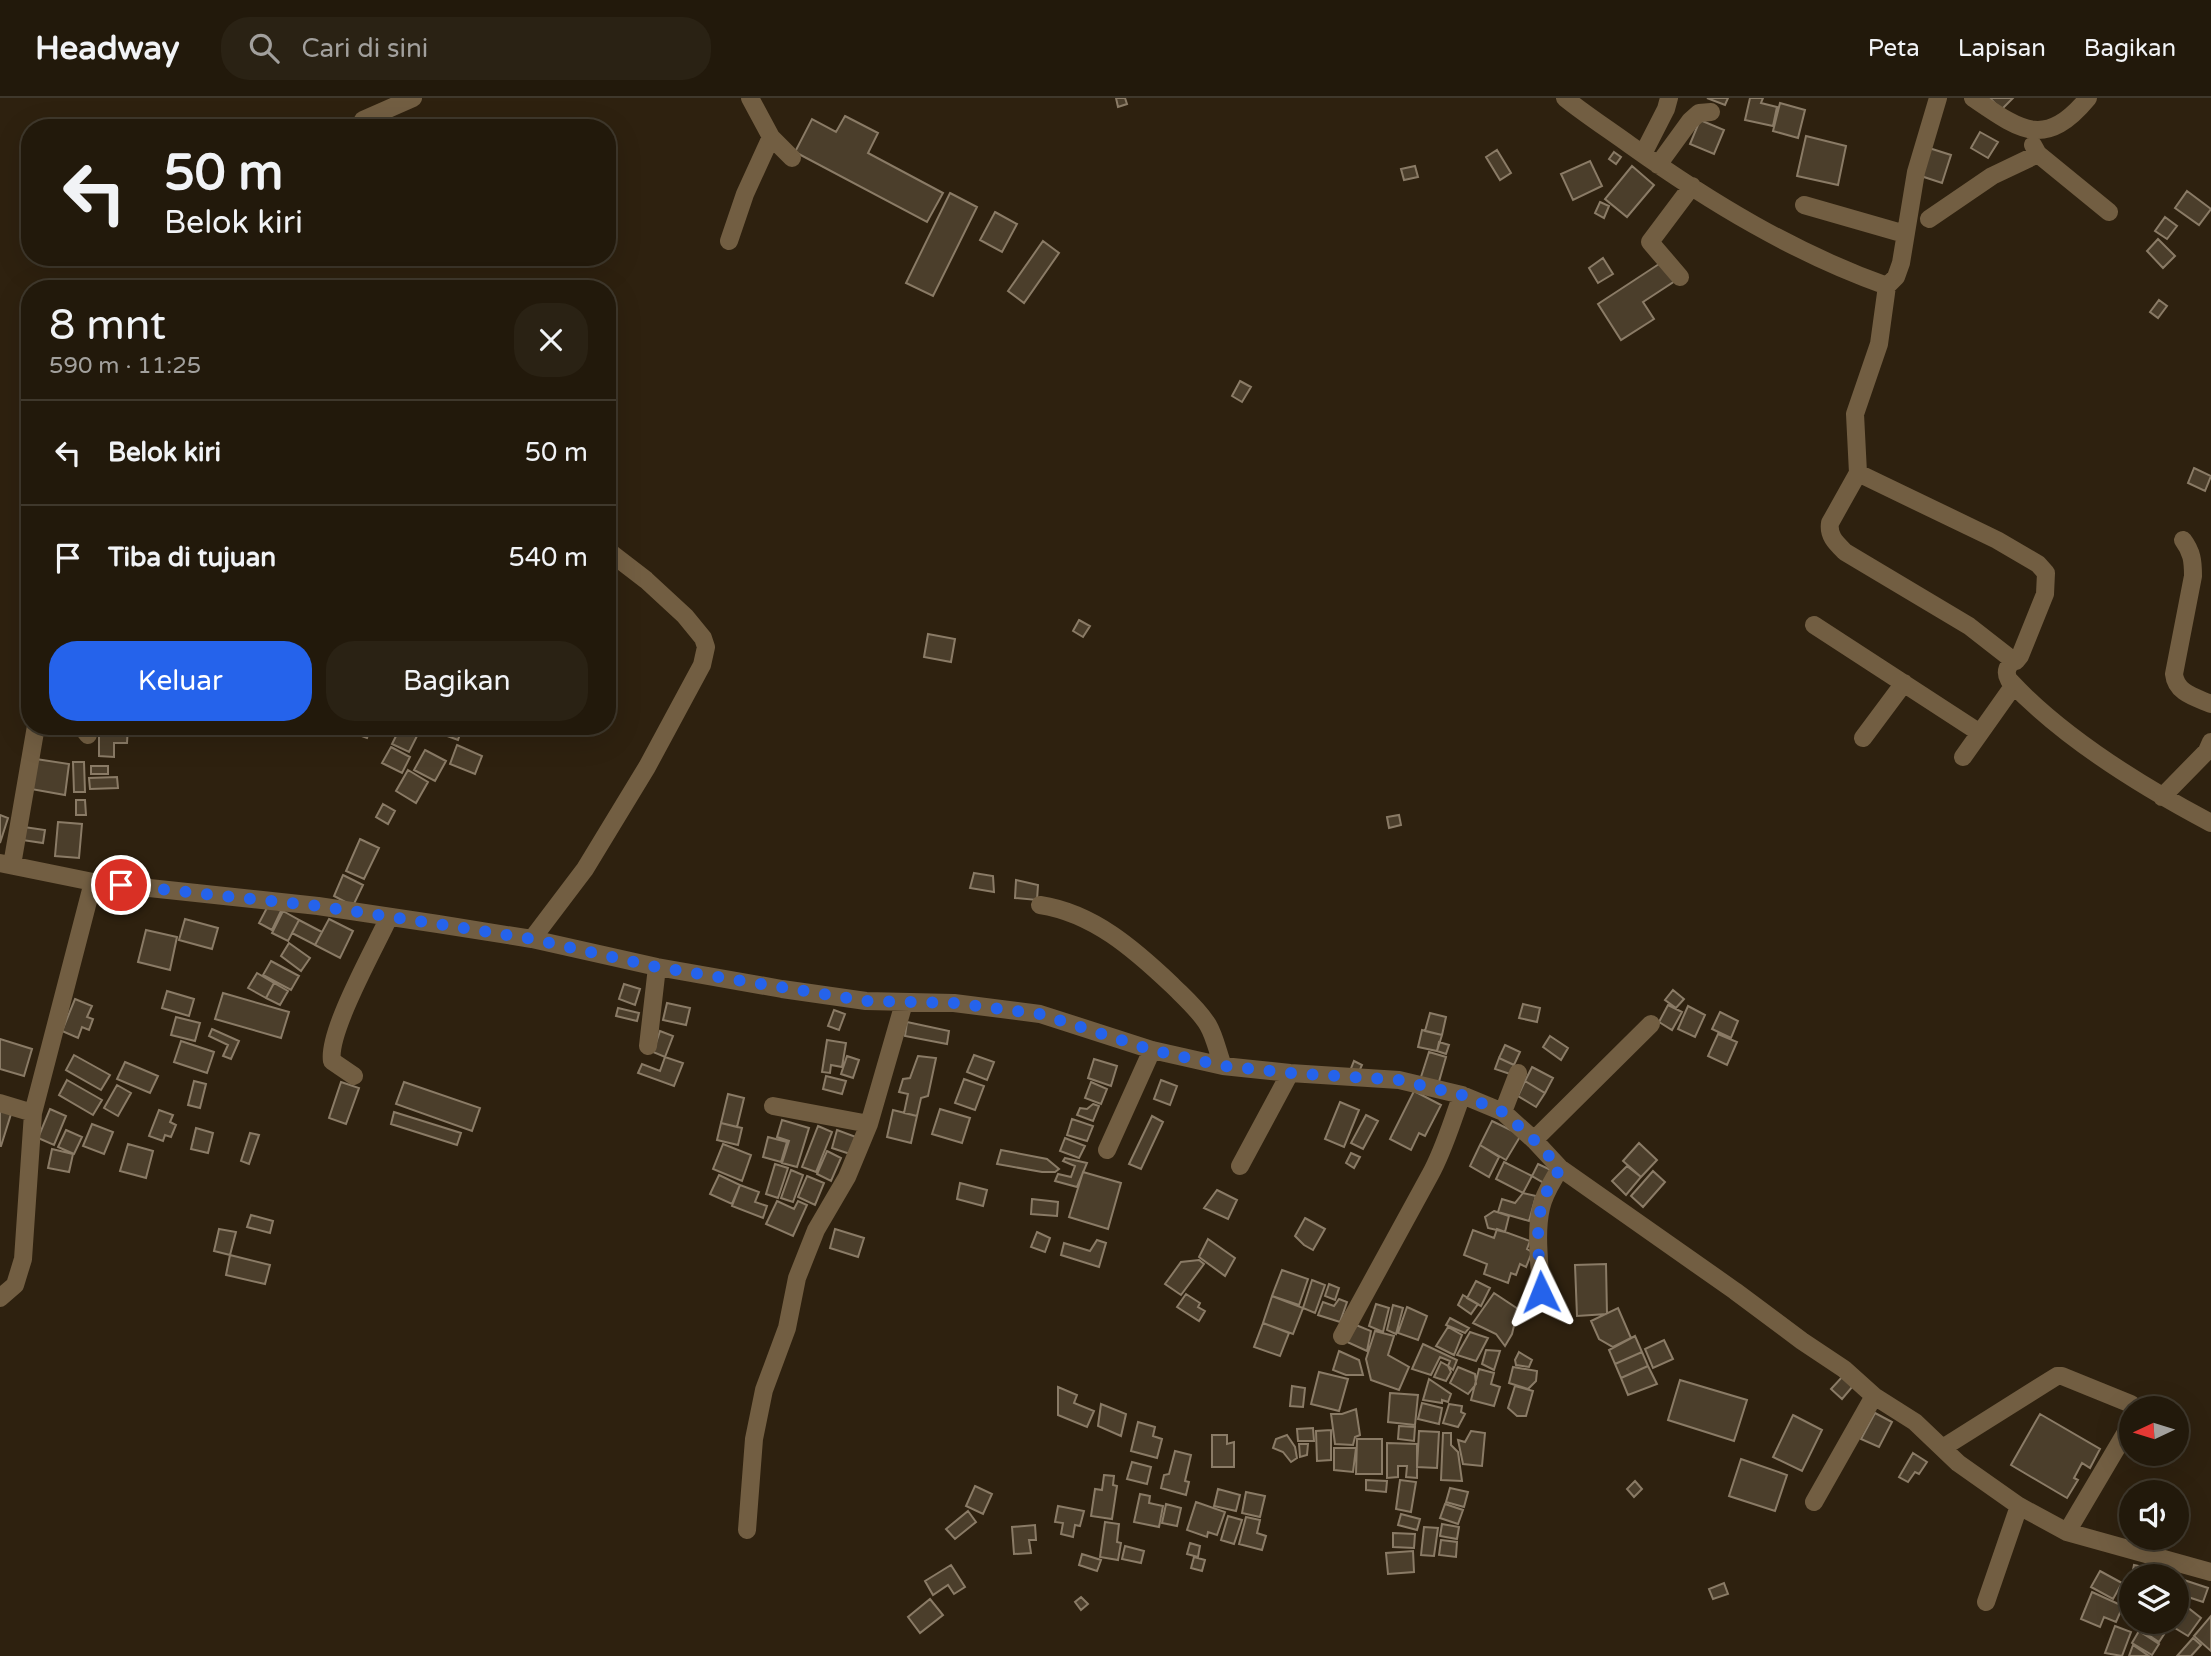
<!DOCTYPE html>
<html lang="id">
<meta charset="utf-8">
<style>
:root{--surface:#22190b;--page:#2a2214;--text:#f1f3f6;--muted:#a2a09d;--line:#3f382c;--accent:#2563eb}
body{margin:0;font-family:"Varela Round",sans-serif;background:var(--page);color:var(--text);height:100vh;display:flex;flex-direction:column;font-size:26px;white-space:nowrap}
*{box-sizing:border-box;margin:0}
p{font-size:23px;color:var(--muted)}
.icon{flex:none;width:38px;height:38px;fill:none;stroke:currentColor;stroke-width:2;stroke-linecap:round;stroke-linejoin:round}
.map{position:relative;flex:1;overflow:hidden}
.details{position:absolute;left:21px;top:182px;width:595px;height:455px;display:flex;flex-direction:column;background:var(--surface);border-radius:28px;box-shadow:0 7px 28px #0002,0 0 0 2px var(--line)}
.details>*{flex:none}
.top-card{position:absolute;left:21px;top:21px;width:595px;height:147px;border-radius:28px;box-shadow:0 7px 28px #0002,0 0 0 2px var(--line);background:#22190b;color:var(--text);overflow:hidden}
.needle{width:46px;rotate:266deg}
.buttons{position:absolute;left:2119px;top:1298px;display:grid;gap:14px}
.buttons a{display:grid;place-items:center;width:70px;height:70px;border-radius:50%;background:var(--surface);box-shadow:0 7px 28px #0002,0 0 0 2px var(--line);font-size:35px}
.pin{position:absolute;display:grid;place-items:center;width:60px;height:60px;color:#fff;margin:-30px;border:4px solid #fff;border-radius:50%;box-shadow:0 2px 7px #0007}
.me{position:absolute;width:77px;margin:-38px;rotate:358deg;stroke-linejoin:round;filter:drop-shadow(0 0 5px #0008)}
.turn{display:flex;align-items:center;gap:24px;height:147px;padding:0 28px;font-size:32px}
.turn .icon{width:91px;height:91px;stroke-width:2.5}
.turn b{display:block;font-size:49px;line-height:60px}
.round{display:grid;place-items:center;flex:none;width:74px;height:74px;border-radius:28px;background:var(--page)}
.overview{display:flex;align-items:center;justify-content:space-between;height:119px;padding:0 28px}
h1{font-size:42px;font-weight:600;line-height:52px}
.primary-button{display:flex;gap:14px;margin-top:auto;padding:14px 28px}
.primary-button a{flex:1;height:80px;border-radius:28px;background:var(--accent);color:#fff;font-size:28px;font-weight:600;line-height:80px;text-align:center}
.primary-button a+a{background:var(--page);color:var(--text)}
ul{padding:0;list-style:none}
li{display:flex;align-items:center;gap:21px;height:105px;padding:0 28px;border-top:2px solid var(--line)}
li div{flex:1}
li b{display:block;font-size:26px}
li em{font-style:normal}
header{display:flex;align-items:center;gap:42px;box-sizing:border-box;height:98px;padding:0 35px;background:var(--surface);border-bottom:2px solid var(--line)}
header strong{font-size:33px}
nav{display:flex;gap:38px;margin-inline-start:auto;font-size:24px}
.search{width:490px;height:63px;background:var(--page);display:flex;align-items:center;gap:18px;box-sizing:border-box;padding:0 24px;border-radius:28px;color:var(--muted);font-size:26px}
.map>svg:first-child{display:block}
</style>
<header>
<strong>Headway</strong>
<div class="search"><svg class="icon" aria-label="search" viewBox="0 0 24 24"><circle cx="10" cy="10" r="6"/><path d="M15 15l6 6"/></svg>Cari di sini</div>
<nav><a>Peta</a><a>Lapisan</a><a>Bagikan</a></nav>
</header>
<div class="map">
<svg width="2211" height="1558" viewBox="0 0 2211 1558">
<rect width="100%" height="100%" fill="#2e210f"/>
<path fill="#4b3e2b" stroke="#8a7b66" stroke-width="2" d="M1116,0h9l2,6 -9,3z
M1707,0h21l-3,7z
M1750,0h13l-2,5 16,4 -4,19 -28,-6z
M1990,0h23l-12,12z
M1780,5l25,7 -7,28 -25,-7z
M845,18l33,17 -10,20 75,40 -16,29 -132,-70 17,-33 24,13z
M1700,22l24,10 -10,24 -24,-10z
M1980,34l18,10 -10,16 -17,-10z
M1806,38l40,10 -8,39 -41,-9z
M1929,50l22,7 -9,28 -21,-7z
M1497,52l14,23 -11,7 -14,-23z
M1614,54l7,5 -5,7 -7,-5z
M1590,63l12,25 -29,14 -12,-26z
M1415,68l3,11 -14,3 -3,-11z
M1632,68l22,19 -27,32 -22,-18z
M2187,93l24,18 -12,16 -24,-17z
M950,95l27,14 -44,89 -27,-13z
M1600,104l9,4 -5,12 -9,-5z
M995,114l22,12 -15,28 -22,-12z
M2165,119l12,9 -10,13 -12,-8z
M2158,141l17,17 -12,12 -16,-17z
M1043,143l16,12 -35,50 -16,-12z
M1603,160l10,16 -15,9 -9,-15z
M1662,164l13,19 -32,21 11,17 -33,21 -23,-36z
M2159,202l8,6 -9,12 -8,-6z
M1240,283l11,6 -9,15 -10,-6z
M2194,370l17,8 -6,15 -17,-8z
M1079,522l11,6 -7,11 -10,-6z
M928,536l27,5 -4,23 -27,-5z
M99,628h29l-1,17h-13v14l-15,-1z
M346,628h25l-4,12 -22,-8z
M401,628l17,8 -9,18 -17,-8z
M420,628h43l-5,14z
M457,647l25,11 -7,18 -25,-10z
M391,649l19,10 -8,16 -20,-10z
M425,652l21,11 -11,20 -21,-11z
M36,661l33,5 -4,31 -34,-6z
M73,664h11l1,30h-11z
M91,668h17v8h-17z
M408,672l20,12 -12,21 -20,-12z
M117,679l1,11 -28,1 -1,-11z
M76,702h9l1,15h-10z
M383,706l12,7 -7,13 -12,-7z
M0,717l8,3 -8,25z
M1399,717l2,10 -12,3 -2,-11z
M58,724l24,2 -3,34 -24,-2z
M24,729l21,3 -2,13 -21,-3z
M360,741l19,9 -15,31 -18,-8z
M974,775l19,3 1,16 -24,-4z
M343,777l20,10 -10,21 -19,-10z
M1016,782l22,5 -1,15 -22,-2z
M269,806l12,7 -9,19 -13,-7z
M283,813l16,9 -11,21 -16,-8z
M185,821l33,9 -6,21 -33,-9z
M329,821l24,12 -13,27 -25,-13z
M299,822l23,12 -7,13 -23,-12z
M146,832l31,7 -7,33 -32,-8z
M289,845l21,15 -9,13 -20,-15z
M271,863l28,15 -8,14 -28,-15z
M257,875l17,10 -8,15 -18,-10z
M274,885l14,8 -8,14 -14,-7z
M624,886l16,5 -5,16 -16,-6z
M1673,892l11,9 -8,9 -11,-8z
M167,893l27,8 -5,17 -27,-8z
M223,895l66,19 -8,26 -66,-19z
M75,901l17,7 -5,11 6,2 -4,11 -7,-3 -4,11 -16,-7z
M667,905l23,5 -4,17 -23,-5z
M1523,906l17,4 -3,14 -18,-4z
M1668,907l14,7 -10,18 -13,-8z
M1688,908l17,9 -10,22 -17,-8z
M618,910l21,5 -2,8 -21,-5z
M834,912l11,4 -6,16 -11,-4z
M1720,914l18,9 -7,17 -19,-9z
M1430,915l16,4 -4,18 -17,-4z
M176,919l24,6 -5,18 -24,-6z
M907,924l42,9 -2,13 -42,-8z
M212,931l27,12 -8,18 -8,-3 5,-11 -19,-9z
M1422,932l20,5 -5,16 -19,-4z
M660,933l13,5 -8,21 -12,-5z
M1718,936l19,8 -10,23 -19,-9z
M1550,938l18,12 -7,12 -18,-13z
M0,941l32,10 -8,27 -24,-7z
M827,942l19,3 -4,24 -11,-2 -1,8 -8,-1z
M181,943l33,11 -7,21 -33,-11z
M1439,944l10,3 -3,9 -9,-3z
M1505,947l15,7 -6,13 -15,-7z
M1429,954l17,5 -8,28 -18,-5z
M74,957l36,20 -9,15 -35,-20z
M974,957l20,7 -7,18 -20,-8z
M847,958l12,4 -6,18 -12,-4z
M918,958l18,2 -8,38 -7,2 -4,18 -13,-3 4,-19 -9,-2 4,-13 7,-1z
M665,959l18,6 -9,23 -36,-13 4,-9 18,7z
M1499,960l15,7 -4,9 -15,-5z
M1094,961l23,7 -6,20 -23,-8z
M1354,963l8,4 -4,9 -8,-3z
M125,964l33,14 -8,17 -33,-14z
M1532,969l21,11 -8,15 -20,-12z
M826,978l20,5 -4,13 -19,-5z
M964,981l20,7 -9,24 -20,-7z
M67,982l35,20 -9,15 -34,-20z
M1161,982l16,6 -7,19 -16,-6z
M194,983l12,3 -6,24 -12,-3z
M1525,983l20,12 -9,14 -18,-11z
M341,984l18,6 -13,36 -17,-6z
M404,984l76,26 -8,23 -76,-27z
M1091,984l16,7 -6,15 -16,-6z
M117,987l14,8 -13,23 -14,-8z
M1414,993l27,14 -16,31 -6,-3 -8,17 -21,-11z
M728,996l16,4 -7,29 -16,-4z
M1340,1004l19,8 -15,37 -19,-8z
M1093,1006l6,2 -6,15 -16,-6 3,-7 7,1z
M50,1011l16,7 -12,29 -16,-7z
M940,1011l30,9 -8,25 -30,-9z
M0,1012l11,4 -10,32h-1z
M159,1012l14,5 -3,7 6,3 -5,12 -6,-2 -2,6 -14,-5z
M893,1012l24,6 -6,27 -24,-6z
M394,1014l67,21 -4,12 -66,-21z
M1366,1017l12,6 -15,28 -12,-6z
M1152,1018l11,6 -22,47 -12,-5z
M1072,1021l21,7 -6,15 -20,-6z
M782,1022l27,8 -12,39 -15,-4 7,-22 -12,-4z
M1492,1023l29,14 -15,25 -26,-15z
M721,1025l21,5 -4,17 -21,-5z
M92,1026l21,8 -9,22 -21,-8z
M818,1028l14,6 -16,40 -14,-5z
M196,1030l17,5 -5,20 -17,-4z
M66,1032l16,7 -8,17 -16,-7z
M837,1032l19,7 -6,17 -18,-6z
M250,1035l9,2 -10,29 -8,-3z
M768,1039l19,5 -6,20 -18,-5z
M1065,1040l20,8 -6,12 -19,-7z
M1639,1045l18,17 -16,17 -18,-16z
M128,1046l25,7 -7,27 -26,-7z
M723,1046l28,11 -9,26 -29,-12z
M1480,1047l19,12 -10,20 -19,-11z
M52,1051l21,5 -4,18 -21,-4z
M1001,1052l46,9 12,10 -4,3h-13l-45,-8z
M827,1053l14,7 -10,23 -14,-7z
M1351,1055l9,4 -6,11 -8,-5z
M1065,1060l22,5 -10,24 -22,-6 3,-7 13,3 4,-11 -12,-5z
M1504,1064l28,14 -9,17 -27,-14z
M775,1066l13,4 -10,30 -12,-4z
M1538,1066l13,6 -7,13 -12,-7z
M1627,1068l14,11 -15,18 -14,-14z
M791,1072l12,5 -10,27 -12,-4z
M1653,1073l12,11 -22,25 -12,-11z
M1083,1074l38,11 -13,46 -39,-12z
M719,1077l21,10 -8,19 -22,-10z
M807,1078l17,7 -9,22 -17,-8z
M960,1085l27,7 -4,16 -26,-7z
M740,1087l19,7 -4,10 12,4 -4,12 -31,-12z
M1217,1092l20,10 -9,19 -24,-11z
M1523,1095l13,3 -7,25 -31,-9 4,-13 13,4z
M1032,1101l26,3 -1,14 -26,-2z
M777,1103l17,8 4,-8 9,4 -14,31 -27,-12z
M1494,1113l15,5 -4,16 -17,-4 -3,-11z
M251,1117l22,6 -3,12 -23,-6z
M1305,1120l20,11 -12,21 -9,-5 -9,-9z
M219,1131l17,3 -6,23 -16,-4z
M835,1131l29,9 -6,19 -28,-9z
M1497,1131l33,12 -3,8 5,3 -6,15 -6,-3 -4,11 -5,-2 -3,10 -24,-9 3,-10 -23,-9 9,-25 21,8z
M1037,1134l13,6 -5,14 -14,-5z
M1208,1141l27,19 -10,18 -26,-19z
M1097,1142l9,3 -7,24 -38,-12 3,-12 26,8z
M230,1157l40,10 -5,19 -39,-9z
M1199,1162l5,4 -23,31 -16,-11 16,-22z
M1606,1166l1,50 -30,2 -2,-51z
M1282,1172l26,9 -9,26 -27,-9z
M1312,1182l13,5 -10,28 -12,-5z
M1476,1183l14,7 -9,18 -14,-8z
M1329,1186l10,4 -4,12 -10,-4z
M1494,1195l24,16 -6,25 -7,12 -9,-12 -23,-11z
M1186,1196l14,9 -2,4 7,4 -6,10 -22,-14z
M1463,1197l15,9 -7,10 -13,-9z
M1272,1198l31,12 -10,26 -30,-11z
M1339,1201l8,3 -7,20 -22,-7 5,-13 11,4z
M1376,1206l13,4 -6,24 -14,-6z
M1393,1207l10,3 -7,26 -9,-4z
M1407,1209l20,9 -9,24 -20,-7z
M1618,1210l13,30 -18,9 -14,-8 -8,-18z
M1450,1220l19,10 -4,5 -19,-8z
M1263,1225l26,10 -9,23 -26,-9z
M1351,1225l20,8 -4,20 -22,-10z
M1448,1229l14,8 -8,20 -18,-9z
M1375,1233l19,5 -6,19 21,12 -10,23 -28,-10 -5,-21z
M1470,1234l18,6 -12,23 -19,-6z
M1635,1238l7,16 -27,12 -6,-14z
M1664,1242l9,19 -20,9 -8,-19z
M1423,1246l34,16 -4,10 -5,-4 2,-5 -10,-4 -9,18 -19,-6z
M1486,1252l14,1 -6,19 -12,-6z
M1339,1253l20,9 4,15h-17l-13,-5z
M1519,1254l13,8 -3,7 -13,-2 -1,-5z
M1642,1254l6,14 -27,12 -6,-14z
M1441,1264l7,4 3,6 -5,9 -12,-4z
M1648,1268l9,18 -29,11 -7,-17z
M1458,1269l17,7 1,10 -8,10 -18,-11z
M1513,1269l24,4 -1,10 -8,8 -19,-6z
M1479,1271l15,4 -3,11 9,3 -6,19 -23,-6z
M1319,1274l29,7 -9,32 -28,-7z
M1842,1279l11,9 -11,13 -11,-10z
M1429,1281l22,15 -3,8 -6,-2v3l-19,-3z
M1680,1282l67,20 -13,41 -66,-21z
M1292,1288l13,2 -2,19 -13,-1z
M1515,1288l18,5 -7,25h-9l-9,-8z
M1058,1289l19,8 -3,8 20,8 -7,16 -29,-12z
M1390,1295l28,2 -3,30 -27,-3z
M1422,1305l20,5 -3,16 -21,-5z
M1101,1306l25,10 -5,22 -23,-10z
M1449,1306l13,2 -1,6 4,2 -7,13 -15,-4z
M1356,1311l4,26 -5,2 -2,8 -18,-1 -4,-30h11z
M1875,1315l17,9 -13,25 -18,-8z
M2040,1316l60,35 -10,19 -8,-5 -8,15 4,2 -11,18 -56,-33z
M1793,1317l29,15 -20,41 -29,-14z
M1138,1324l17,5 -2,9 9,3 -5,19 -26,-7z
M1399,1328l16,1 -1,14 -16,-2z
M1313,1330l1,13h-16l-1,-12z
M1331,1332v30l-14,1 -1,-30z
M1419,1333l20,1 -2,36 -20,-1z
M1471,1333l14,2 -3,33 -19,-2 -5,-24 7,2z
M1443,1335h8v12l7,7 4,29 -21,-1z
M1212,1337h15v9l7,-2v25h-22z
M1287,1337l8,12 2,11 -6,4 -8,-10 -10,-4 3,-9z
M1357,1341h25v35h-26z
M1387,1345l30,1v34l-11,-1 1,-11h-9v11l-11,1z
M1299,1346h9l-1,11 -7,2z
M1334,1350h22l-3,24 -19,-2z
M1175,1353l16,4 -6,26 4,1 -3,13 -25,-7 3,-13 5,-1z
M1913,1355l14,9 -8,12 -4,-2 -7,10 -9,-5z
M1741,1361l46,16 -12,36 -46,-15z
M1132,1364l19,5 -4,17 -20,-5z
M1104,1377l10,1 -1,9 4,1 -5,33 -21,-3 4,-27 7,1z
M1366,1382l21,1 -1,11 -20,-2z
M1400,1382l16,2 -5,30 -15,-3z
M1635,1383l7,8 -8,8 -7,-8z
M975,1388l17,8 -9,20 -17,-8z
M1450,1390l18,4 -4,15 -18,-5z
M1218,1391l22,6 -4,16 -22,-5z
M1246,1394l19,4 -5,21 -18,-4z
M1140,1396l10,2 -1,7 14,3 -4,21 -25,-5z
M1196,1404l29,10 -8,23 -9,-3 -1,5 -20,-7z
M1166,1406l15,4 -4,18 -15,-3z
M1445,1406l18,6 -5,14 -18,-6z
M1058,1408l26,5 -4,15 -5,-1 -2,12 -12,-3 2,-11 -8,-1z
M968,1413l8,11 -21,17 -9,-10z
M1401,1416l19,5 -3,11 -19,-5z
M1228,1418l14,4 -8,24 -13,-4z
M1246,1419l14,3 -3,13 9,3 -4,14 -23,-6z
M1105,1424l14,2 -2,18 4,1 -3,17 -18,-3z
M1442,1426l17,3 -2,12 -17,-3z
M1035,1427l1,15h-7l2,13 -17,1 -2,-27z
M1424,1429l14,1 -4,28 -13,-1z
M1393,1435l22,1 -1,14 -21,-1z
M1441,1442l16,2 -1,15 -17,-2z
M1190,1445l10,3 -2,11 -11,-3z
M1125,1448l19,5 -3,12 -19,-4z
M1413,1453l1,21 -26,2 -2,-21z
M1082,1456l19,6 -4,11 -18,-6z
M1194,1459l11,3 -3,11 -11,-3z
M951,1467l14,22 -11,7 -6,-9 -15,10 -8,-14z
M2134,1467l19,4 -2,8h-19v28l-6,-1z
M2100,1473l22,12 -9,16 -22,-12z
M2184,1482l24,8 -5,14 -24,-8z
M1724,1485l4,11 -15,5 -4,-10z
M2092,1494l31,14 -7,16 -12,-5 -4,10 -19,-8z
M1081,1499l7,7 -7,6 -6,-8z
M930,1501l13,16 -23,18 -12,-16z
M2177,1501l24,19 -13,18 -23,-14h12z
M2211,1518v35l-17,-15z
M2138,1524h27l5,3 -11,17 -24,-16z
M2115,1528l16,6 -9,24 -17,-3z
M2139,1533l20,13 -7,11 -20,-12z
M2193,1540l8,7 -10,11h-14z
M2133,1547l16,11h-20z"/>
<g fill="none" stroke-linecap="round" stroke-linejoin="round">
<path stroke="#725e42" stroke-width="18" d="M1565,0c21,17 43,31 65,47 80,57 164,108 257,141
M1973,0c47,32 72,52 115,0
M363,22l50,-22
M771,39l21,21
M2033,47l5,9 71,58
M1643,56l23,-45 3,-11
M1658,67l32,-44 9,-8 12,-1
M1804,107l101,29
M1929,121l63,-43 46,-22
M729,143l16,-47 26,-57 -21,-39
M1680,179l-30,-35 42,-56
M1858,375l-3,-59 24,-70 8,-58 9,-9 5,-14 15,-91 22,-74
M2183,442c9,12 10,21 10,36l-19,98c2,19 21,23 37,30
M1814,527l166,108
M2015,560h-5l-41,-32 -124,-74c-9,-9 -17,-16 -15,-29l28,-50 139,67 41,24 8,9 -1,21 -25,62 -4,5 -1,-3c-7,8 -11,13 -6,22 53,57 134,107 202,143
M81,628l7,9
M1863,640l41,-55
M1963,659l51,-72
M2162,699l45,-46 4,-9
M0,765l93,19 225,24 120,18 94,15 125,28 125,22 84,12 88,2 86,11 112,36 71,16 67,7 109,7 63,15 41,17 31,28 26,28 175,123 67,50 42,28 30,27 41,26 43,41 61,43 48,26 144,40
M12,767l24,-139
M1040,807c53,8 94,44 132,80 13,13 27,25 36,40 7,12 10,28 15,41
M532,841l53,-70 62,-102 55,-102 4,-18 -3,-9 -18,-22 -39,-36 -39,-30
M648,948l9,-79
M354,978l-22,-15c-5,-29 44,-115 57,-144
M0,1005l33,10
M773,1008l96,18
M1503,1014l15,-39
M1534,1042l117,-116
M1107,1052l45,-100
M1240,1068l50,-93
M1541,1194c-1,-27 -6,-58 0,-84 3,-15 12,-27 19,-40
M0,1200l15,-13 8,-26 10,-146 60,-231
M1342,1238c29,-54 59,-107 88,-161 14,-25 22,-54 32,-80
M1944,1349l113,-71h5l69,28 3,5
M1814,1404l60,-106
M747,1432l7,-91 10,-49 23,-62 10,-50 19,-48 31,-53 22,-53 35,-121
M2067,1434l65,-110
M1986,1504l33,-96"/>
</g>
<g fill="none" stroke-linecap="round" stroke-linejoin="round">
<path stroke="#2563eb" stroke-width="12" stroke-dasharray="0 21.6" d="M121,787l197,21 120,18 94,15 125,28 209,34 88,2 86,11 112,36 71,16 67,7 109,7 63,15 41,17 31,28 26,28c-7,13 -16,25 -19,40 -6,26 -1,57 0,84"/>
</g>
</svg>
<div class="buttons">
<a><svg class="needle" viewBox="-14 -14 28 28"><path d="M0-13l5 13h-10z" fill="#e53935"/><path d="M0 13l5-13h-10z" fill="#a2a09d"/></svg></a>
<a><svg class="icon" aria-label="sound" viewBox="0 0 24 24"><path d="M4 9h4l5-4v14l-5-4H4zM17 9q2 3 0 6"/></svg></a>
<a><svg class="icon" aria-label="layers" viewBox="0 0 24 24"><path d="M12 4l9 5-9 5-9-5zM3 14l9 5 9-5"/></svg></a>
</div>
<div class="pin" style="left:121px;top:787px;background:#d93025"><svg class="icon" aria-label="arrive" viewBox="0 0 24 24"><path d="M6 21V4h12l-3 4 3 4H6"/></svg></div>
<svg class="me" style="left:1541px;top:1194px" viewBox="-20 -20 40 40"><path d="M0-17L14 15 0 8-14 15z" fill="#2563eb" stroke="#fff" stroke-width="4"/></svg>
<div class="top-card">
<div class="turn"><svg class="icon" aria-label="left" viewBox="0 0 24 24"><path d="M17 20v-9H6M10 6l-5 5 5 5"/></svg><div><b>50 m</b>Belok kiri</div></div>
</div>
<section class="details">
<div class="overview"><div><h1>8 mnt</h1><p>590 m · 11:25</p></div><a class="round"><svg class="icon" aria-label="close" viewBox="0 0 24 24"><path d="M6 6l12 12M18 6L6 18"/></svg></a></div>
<ul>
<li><svg class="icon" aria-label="left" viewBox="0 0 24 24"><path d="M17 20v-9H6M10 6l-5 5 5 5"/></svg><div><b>Belok kiri</b></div><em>50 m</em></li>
<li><svg class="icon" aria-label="arrive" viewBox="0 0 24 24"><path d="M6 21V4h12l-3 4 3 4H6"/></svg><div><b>Tiba di tujuan</b></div><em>540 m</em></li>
</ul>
<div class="primary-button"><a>Keluar</a><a>Bagikan</a></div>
</section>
</div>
